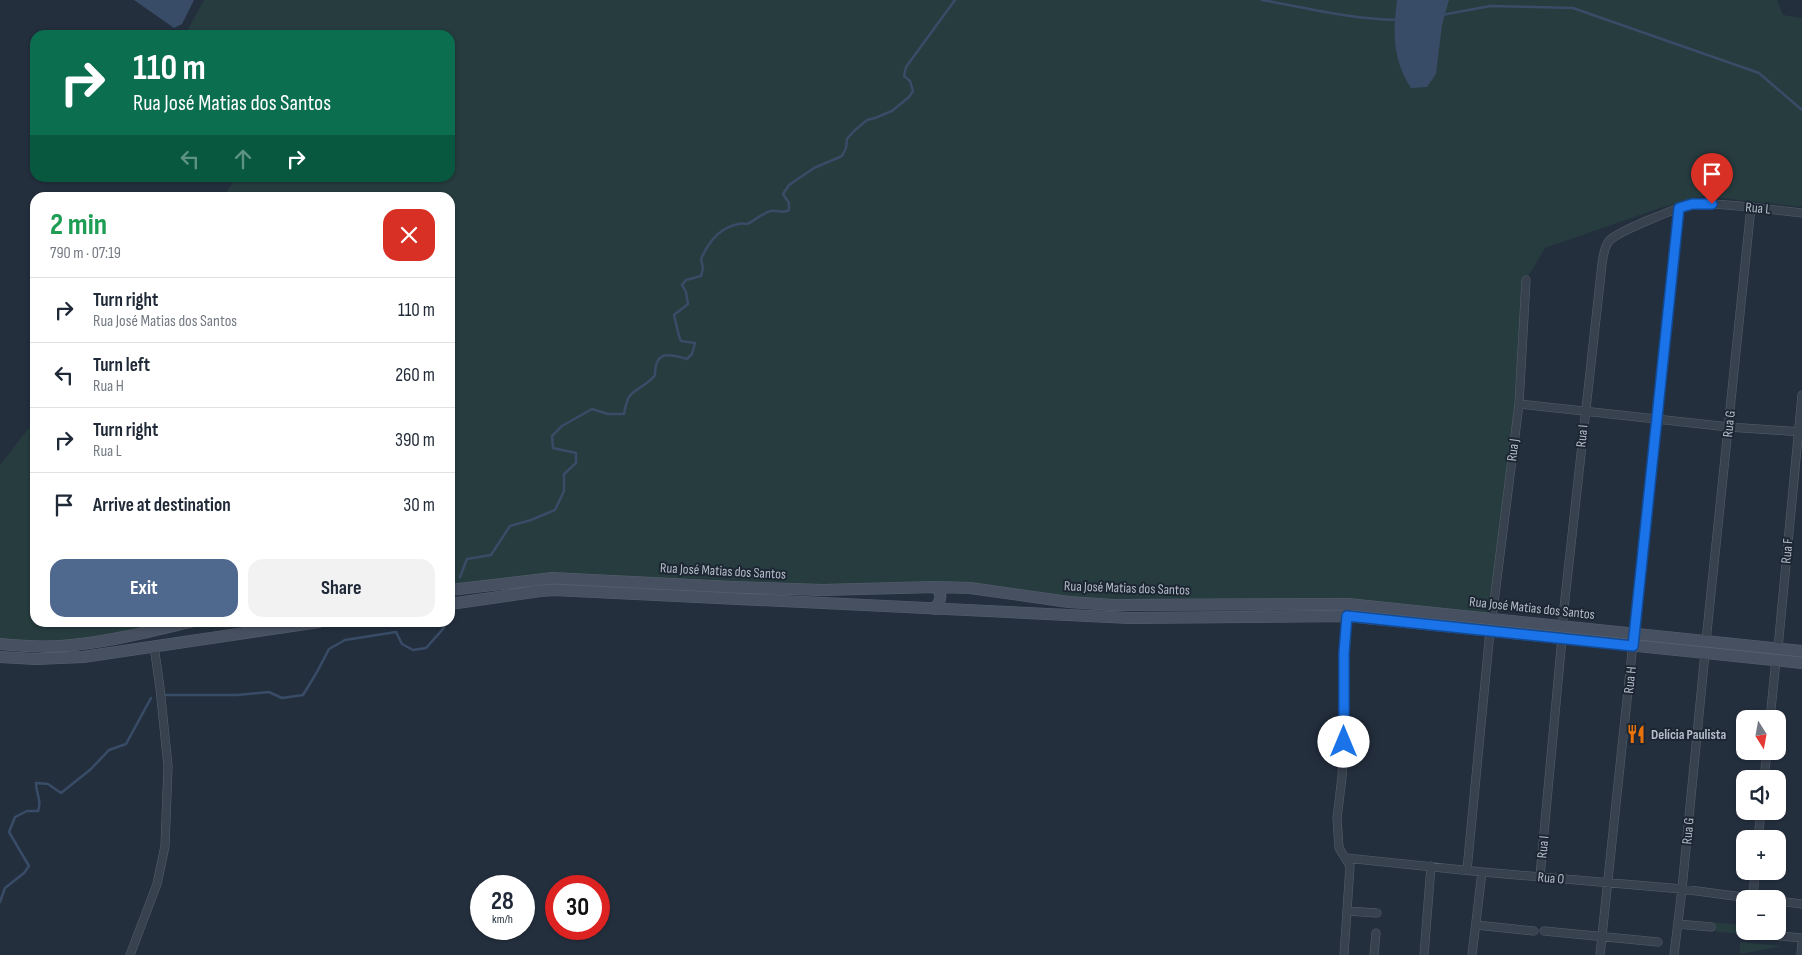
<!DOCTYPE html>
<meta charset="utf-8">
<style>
:root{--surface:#fff;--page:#f2f2f3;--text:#1f2937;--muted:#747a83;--line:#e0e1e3;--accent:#4f688e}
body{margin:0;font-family:"Sofia Sans Condensed",sans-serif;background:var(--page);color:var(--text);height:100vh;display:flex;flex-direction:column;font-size:19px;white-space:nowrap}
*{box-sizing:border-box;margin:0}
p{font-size:16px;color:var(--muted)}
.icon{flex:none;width:28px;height:28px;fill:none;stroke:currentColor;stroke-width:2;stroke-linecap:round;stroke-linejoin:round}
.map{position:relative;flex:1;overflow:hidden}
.details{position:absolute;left:30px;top:192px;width:425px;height:435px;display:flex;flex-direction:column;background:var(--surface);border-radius:15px;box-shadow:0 1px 4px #0004}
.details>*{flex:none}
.guide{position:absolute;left:30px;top:30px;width:425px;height:152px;border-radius:15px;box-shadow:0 1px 4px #0004;background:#0b6e4f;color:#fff;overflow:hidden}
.needle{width:32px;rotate:169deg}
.controls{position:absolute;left:1736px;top:710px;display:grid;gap:10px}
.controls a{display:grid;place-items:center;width:50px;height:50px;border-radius:10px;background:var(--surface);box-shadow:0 1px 4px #0004;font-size:25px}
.speed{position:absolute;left:470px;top:875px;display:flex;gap:10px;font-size:25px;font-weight:700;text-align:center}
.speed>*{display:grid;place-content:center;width:65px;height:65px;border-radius:50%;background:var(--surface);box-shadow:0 1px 4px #0004;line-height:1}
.speed small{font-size:12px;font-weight:400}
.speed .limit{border:8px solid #d22;background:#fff;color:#111}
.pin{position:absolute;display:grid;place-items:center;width:42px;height:42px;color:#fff;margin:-51px -21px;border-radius:50% 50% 50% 0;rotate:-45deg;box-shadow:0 0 5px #0007}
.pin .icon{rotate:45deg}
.me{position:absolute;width:55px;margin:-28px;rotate:0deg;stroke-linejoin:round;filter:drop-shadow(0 0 4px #0008)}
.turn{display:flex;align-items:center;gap:18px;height:105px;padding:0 20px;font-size:22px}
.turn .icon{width:65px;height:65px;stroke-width:2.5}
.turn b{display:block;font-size:35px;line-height:42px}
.lanes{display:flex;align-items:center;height:48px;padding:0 20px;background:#0003;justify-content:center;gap:25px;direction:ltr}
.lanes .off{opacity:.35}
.round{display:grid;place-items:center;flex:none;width:52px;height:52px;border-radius:15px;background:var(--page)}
.head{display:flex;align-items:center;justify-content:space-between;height:85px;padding:0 20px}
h1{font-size:30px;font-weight:700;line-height:38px;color:#1e9e55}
.primary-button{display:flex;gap:10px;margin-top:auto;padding:10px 20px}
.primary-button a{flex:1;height:58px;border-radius:15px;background:var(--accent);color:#fff;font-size:20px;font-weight:700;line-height:58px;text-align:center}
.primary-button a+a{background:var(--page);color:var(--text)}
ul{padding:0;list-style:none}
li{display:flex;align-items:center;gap:15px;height:65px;padding:0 20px;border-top:1px solid var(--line)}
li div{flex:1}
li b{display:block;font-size:19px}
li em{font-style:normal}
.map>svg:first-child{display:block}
</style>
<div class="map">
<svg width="1802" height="955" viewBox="0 0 1802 955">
<rect width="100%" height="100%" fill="#242f3e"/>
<path fill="#263c3f" d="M204,0h1573l6,15 19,3v189l-100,-11 -45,13 -112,39 -19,32 -7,124 -27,214 -144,-14 -192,2 -186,-18 -112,1 -293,-11 -115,12v-392l-227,-1 13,-19h214v-143h-265z
M35,420v202l155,1 -61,14 -129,7v-179z
M1711,922l31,3 -1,9 -30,-3z
M1740,942l41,4 -41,8z"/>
<path fill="#394c67" d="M134,0h60l-12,24 -8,4z
M1397,0h52l-7,25 -6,49 -9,13 -16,1c-19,-29 -18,-56 -14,-88z"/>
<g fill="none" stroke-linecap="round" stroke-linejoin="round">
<path stroke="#394c67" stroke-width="2.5" d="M1262,0c45,8 89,19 135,20
M1442,15l48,-9 83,2 186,65 43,37
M460,577l7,-18 24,-4 19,-29 21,-6 24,-10 9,-19v-17l12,-11v-10l-23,-5 -1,-12 10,-10 30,-17 16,5h16c1,-5 2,-12 5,-17 4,-7 19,-12 26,-22 0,-24 13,-22 32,-16l5,-5 3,-11 -14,-2 -2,-5 -5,-21 14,-11 -2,-12 -4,-7 4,-5 15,-4 2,-8 -2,-9c7,-16 19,-32 38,-35 3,-1 5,0 8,0 6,-2 15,-11 24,-13 6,-1 12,3 18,-1v-7l-6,-9 6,-9 25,-17 28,-12 4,-8 1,-9 7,-8 13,-11 8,-2 17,-7 17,-14 4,-6 -3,-10 -6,-5 2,-9 49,-67
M166,695h71l32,-3 13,6 21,-3 14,-23 12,-23 16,-9 51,-8 6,12 11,6 13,-2 17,-19 3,-7
M0,902l5,-14 19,-15 5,-7 -20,-34 6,-15 12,-6h11c4,-12 -2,-16 -2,-28l12,1 13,9 30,-24 18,-19 17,-6 25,-46"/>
<g stroke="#565f6c" stroke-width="9">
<path id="street" d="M1519,404l210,23 73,5
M1492,618l27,-214 7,-124
M1562,626l40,-362c1,-7 2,-17 7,-23 9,-10 68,-33 83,-37l10,-1 49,4 51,6
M1706,641l45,-434
M1778,648l24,-253
M1770,719l6,-59
M1764,779l3,-28
M1758,839l3,-28
M1346,858l136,14 200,17 75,10
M1467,870l23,-239
M1540,876l22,-238
M1753,898l2,-27
M1778,901l24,3
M1347,911l30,2
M1678,924l33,3
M1476,925l58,6
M1544,931l114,11
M1748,933l54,5
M130,955l27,-71 8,-38 3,-80 -8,-78 -6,-42
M1344,955l6,-89 -11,-18 -2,-30 5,-41 2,-35v-89l3,-40
M1374,955l2,-22
M1424,955l7,-89
M1472,955l10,-83
M1600,955l79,-747
M1674,955l8,-66 23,-236
M1801,955l1,-14"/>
</g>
<g stroke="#565f6c" stroke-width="12">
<path id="secondary" d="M450,590l102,-12 181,9 89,3 114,-3 34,1 99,14 44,3 235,-1 454,47
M450,604l90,-13 14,-1 576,28 217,-2 455,47
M934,609c7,-8 9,-14 2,-22
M0,644c20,2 41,3 61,2 44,-3 86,-14 129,-24
M0,657l36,2 47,-2 236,-35"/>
</g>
<use href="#street" stroke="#38414e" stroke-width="8"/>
<use href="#secondary" stroke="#465061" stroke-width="11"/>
</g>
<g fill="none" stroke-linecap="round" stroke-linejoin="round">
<g stroke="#114b97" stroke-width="12">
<path id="route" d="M1344,742v-89l3,-37 286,30 46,-438 13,-4h20"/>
</g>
<use href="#route" stroke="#1a73e8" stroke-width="9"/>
</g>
<defs>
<g id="restaurant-bare" transform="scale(1.5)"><path d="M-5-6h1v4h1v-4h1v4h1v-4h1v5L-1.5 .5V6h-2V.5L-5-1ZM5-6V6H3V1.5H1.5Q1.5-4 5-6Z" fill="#e8710a" stroke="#1d2633" stroke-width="2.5" paint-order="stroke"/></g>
</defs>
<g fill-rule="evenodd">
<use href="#restaurant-bare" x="1636" y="734"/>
</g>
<g text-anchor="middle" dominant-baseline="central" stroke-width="4" stroke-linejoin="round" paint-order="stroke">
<g font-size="14" fill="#b4bcc9" stroke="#1d2633">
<text transform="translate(1758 208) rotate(5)">Rua L</text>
<text transform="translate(1729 424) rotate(-84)">Rua G</text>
<text transform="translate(1582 436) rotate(-84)">Rua I</text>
<text transform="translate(1513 450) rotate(-83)">Rua J</text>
<text transform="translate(1787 551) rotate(-85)">Rua F</text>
<text transform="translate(723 571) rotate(3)">Rua José Matias dos Santos</text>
<text transform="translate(1127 588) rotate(2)">Rua José Matias dos Santos</text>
<text transform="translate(1532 608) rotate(6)">Rua José Matias dos Santos</text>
<text transform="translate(1630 680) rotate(-84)">Rua H</text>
<text transform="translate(1688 831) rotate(-85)">Rua G</text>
<text transform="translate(1543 847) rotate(-84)">Rua I</text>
<text transform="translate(1551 878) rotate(5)">Rua O</text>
</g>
<g font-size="14" font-weight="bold" fill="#b4bcc9" stroke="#1d2633" text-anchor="start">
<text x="1651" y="734">Delícia Paulista</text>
</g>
</g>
</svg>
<div class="controls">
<a><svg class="needle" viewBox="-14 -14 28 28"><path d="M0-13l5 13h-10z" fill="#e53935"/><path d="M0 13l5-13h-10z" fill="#747a83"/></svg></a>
<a><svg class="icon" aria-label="sound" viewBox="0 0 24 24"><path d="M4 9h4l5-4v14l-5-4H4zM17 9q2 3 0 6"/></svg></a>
<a>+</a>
<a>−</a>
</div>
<div class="speed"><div>28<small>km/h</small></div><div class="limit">30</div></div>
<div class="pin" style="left:1712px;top:204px;background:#d93025"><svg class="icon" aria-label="arrive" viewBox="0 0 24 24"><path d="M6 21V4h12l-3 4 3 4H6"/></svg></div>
<svg class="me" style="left:1344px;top:742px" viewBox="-20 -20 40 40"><circle r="19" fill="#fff"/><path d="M0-13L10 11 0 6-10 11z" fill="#1a73e8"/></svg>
<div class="guide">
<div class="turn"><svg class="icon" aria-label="right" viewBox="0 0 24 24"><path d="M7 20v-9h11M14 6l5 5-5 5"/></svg><div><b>110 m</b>Rua José Matias dos Santos</div></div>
<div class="lanes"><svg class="icon off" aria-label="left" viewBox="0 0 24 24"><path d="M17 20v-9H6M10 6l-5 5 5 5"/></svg><svg class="icon off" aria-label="ahead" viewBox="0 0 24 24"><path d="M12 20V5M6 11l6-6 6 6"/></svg><svg class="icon" aria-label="right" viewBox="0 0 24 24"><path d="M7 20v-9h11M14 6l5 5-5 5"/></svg></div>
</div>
<section class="details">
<div class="head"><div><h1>2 min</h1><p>790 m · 07:19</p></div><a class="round" style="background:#d93025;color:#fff"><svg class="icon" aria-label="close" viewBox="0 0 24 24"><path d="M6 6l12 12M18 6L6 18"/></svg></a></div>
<ul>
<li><svg class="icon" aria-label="right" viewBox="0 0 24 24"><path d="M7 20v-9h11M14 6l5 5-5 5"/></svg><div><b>Turn right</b><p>Rua José Matias dos Santos</p></div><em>110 m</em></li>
<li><svg class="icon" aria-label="left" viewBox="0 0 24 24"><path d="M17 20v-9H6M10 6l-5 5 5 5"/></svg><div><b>Turn left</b><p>Rua H</p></div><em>260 m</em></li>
<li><svg class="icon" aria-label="right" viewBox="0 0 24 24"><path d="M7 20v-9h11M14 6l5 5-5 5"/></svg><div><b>Turn right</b><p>Rua L</p></div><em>390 m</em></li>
<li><svg class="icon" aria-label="arrive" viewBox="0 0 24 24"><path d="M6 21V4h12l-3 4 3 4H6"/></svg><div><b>Arrive at destination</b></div><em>30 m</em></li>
</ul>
<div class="primary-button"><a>Exit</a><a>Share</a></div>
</section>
</div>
